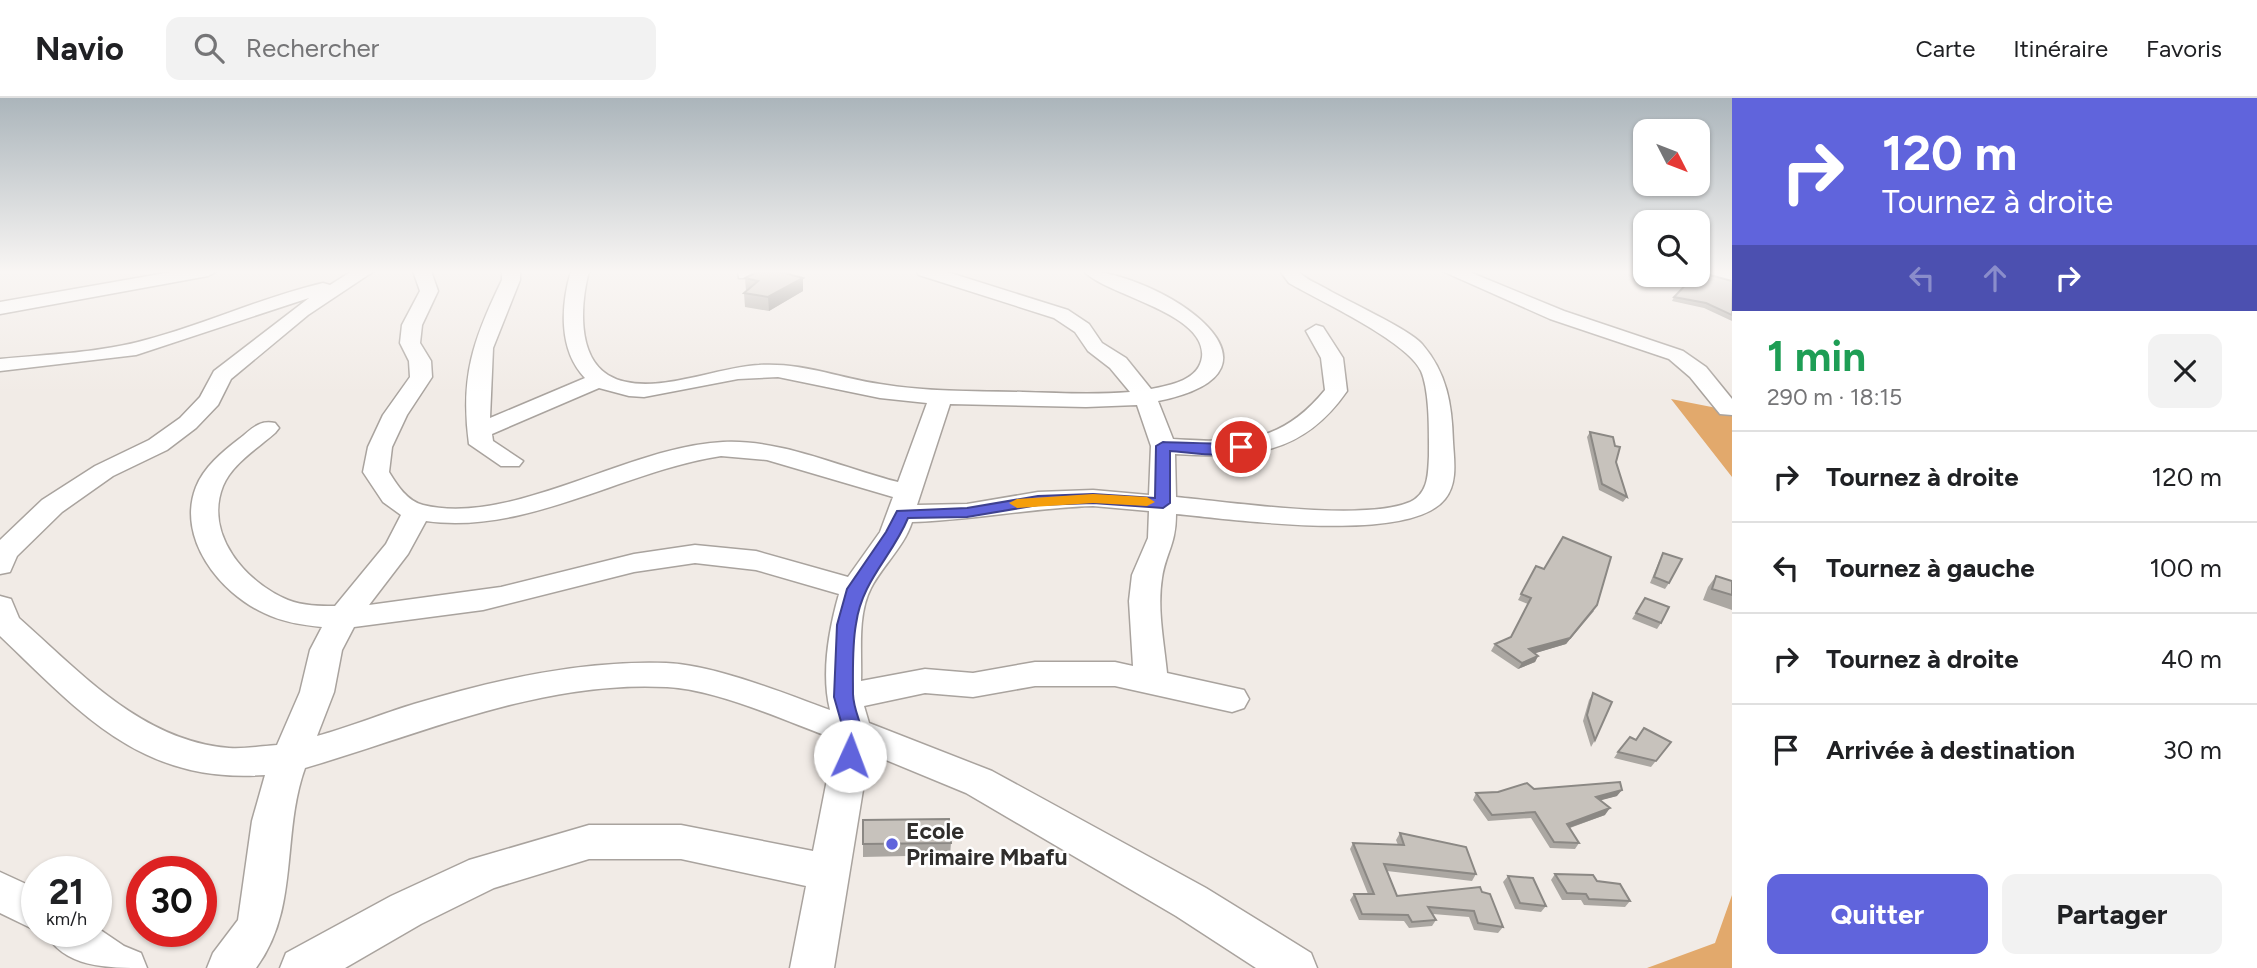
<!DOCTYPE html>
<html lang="fr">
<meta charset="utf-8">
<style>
:root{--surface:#fff;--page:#f2f2f2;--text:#202124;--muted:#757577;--line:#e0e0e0;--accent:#6064dc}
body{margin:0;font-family:Figtree,sans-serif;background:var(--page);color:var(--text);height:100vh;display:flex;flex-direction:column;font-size:26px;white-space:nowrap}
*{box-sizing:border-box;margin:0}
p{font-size:23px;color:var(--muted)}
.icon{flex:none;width:38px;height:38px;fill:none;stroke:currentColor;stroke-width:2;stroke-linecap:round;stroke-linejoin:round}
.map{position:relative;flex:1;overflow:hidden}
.sheet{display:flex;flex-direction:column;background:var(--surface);width:525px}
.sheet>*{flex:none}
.banner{background:#6064dc;color:#fff;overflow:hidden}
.needle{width:46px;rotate:132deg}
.buttons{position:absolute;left:1633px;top:21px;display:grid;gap:14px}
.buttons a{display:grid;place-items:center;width:77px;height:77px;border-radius:14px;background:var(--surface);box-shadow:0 2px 5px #0004;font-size:35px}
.speed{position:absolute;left:21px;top:758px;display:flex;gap:14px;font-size:35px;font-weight:700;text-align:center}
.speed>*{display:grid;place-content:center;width:91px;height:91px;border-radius:50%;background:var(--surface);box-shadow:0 2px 5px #0004;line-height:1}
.speed small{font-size:18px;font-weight:400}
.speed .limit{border:10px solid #d22;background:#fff;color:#111}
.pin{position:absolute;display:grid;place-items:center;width:60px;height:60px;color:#fff;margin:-30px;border:4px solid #fff;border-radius:50%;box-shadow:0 2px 7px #0007}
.me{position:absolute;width:77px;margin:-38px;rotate:2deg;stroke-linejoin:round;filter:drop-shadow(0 0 5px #0008)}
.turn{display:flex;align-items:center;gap:24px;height:147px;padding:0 35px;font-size:32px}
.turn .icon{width:91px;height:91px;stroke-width:2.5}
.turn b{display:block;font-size:49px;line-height:60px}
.lanes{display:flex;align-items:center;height:66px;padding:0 35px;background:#0003;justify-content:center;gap:35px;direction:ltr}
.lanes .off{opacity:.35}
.round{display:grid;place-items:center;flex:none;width:74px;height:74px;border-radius:14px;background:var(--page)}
.summary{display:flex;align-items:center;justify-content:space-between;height:119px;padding:0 35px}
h1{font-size:42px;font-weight:700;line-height:52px;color:#1e9e55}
.action{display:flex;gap:14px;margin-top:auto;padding:14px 35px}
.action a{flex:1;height:80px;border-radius:14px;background:var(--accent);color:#fff;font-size:28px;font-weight:700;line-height:80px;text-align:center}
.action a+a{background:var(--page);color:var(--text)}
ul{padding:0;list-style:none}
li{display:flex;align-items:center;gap:21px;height:91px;padding:0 35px;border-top:2px solid var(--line)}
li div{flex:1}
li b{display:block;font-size:26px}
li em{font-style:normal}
header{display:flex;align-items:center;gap:42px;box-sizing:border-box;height:98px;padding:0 35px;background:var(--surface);border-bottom:2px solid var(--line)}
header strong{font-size:33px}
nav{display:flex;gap:38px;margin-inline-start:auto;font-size:24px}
.search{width:490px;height:63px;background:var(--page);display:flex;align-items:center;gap:18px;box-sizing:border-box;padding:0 24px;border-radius:14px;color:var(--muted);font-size:26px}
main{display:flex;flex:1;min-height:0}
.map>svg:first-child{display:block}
</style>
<header>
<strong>Navio</strong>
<div class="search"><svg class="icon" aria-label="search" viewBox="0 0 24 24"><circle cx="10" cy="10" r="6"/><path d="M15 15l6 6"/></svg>Rechercher</div>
<nav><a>Carte</a><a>Itinéraire</a><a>Favoris</a></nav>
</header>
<main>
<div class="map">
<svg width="1732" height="870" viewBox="0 0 1732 870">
<rect width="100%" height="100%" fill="#f1ebe6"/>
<path fill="#e2a96c" d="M1671,301l61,12v66z
M1732,797v73h-85l68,-25z"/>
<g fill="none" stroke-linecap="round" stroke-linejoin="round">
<g stroke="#a9a39e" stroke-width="3">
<path id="minor" d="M177,173h40l-9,5 -208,38v-12z
M352,173h22l-66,44 -77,64 -13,26 -22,23 -29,22 -54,26 -51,36 -45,44 -7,16 -10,2v-34l42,-40 53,-34 54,-26 31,-22 20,-21 14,-26 95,-73 -173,57 -136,16v-12c50,-5 101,-6 149,-20 59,-16 114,-42 174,-56l7,2z
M413,173h18l7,20 -16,34 -2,18 11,18 1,16 -25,38 -15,32 -3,25c8,13 18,29 34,33 88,22 206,-59 300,-63 58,-3 119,26 175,40l29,-79 -47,-5 -102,-21 -40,2 -94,18 -15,-1 -30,-8 -107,46 1,7 30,20 -4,5h-18l-32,-22c-9,-67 4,-104 33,-164v-9h18v9l-27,68 -3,70 95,-40c-27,-28 -24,-73 -14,-107h18c-8,31 -13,84 19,104 40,24 107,-8 151,-10 42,-3 80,13 121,19 47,8 95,7 143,8 36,1 71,3 107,0l-20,-24 -22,-17 -13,-19 -21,-14 -135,-43 -3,-4h28l124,39 21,14 13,19 24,15 25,31c20,-4 48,-9 51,-32 5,-45 -98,-62 -118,-86 72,0 227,99 74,130l15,38c66,4 107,6 152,-49l-4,-32 -15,-27 10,-6 7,2 20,31 4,33c-45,65 -98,67 -172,63l1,43c54,5 187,25 234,5 19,-9 18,-29 19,-46 0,-23 1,-64 -8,-85 -14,-30 -101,-70 -132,-88l-9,-12h18c7,8 18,12 27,17 20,12 84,41 97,56 25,29 30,60 31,98 1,18 5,41 -8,57 -36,46 -213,20 -269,15 0,31 -10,38 -14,64 -5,31 2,64 5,95l77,17 5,9 -5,9 -12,4 -117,-26h-80l-62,11 -48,-4 -61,13 5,17 123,48 214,117 105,65 6,15h-61l-80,-52 -210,-123 -97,-40 -35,215h-44l16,-82 -125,-27h-92l-95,29 -73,36 -76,44h-65l6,-15 105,-57 78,-36 120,-35h92l132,26 22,-112c-50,-18 -116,-49 -168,-52 -126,-7 -245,47 -362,81 -24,67 -5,141 -49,200h-49l6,-15 25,-33 14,-99 13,-46c-124,9 -183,-61 -265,-139v-40l11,3 8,19c62,55 123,123 210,130 16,1 33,-2 48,-3l23,-53 10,-42 12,-23c-20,-2 -40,-5 -58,-14 -44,-20 -88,-75 -68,-126 8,-20 26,-35 43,-48 12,-9 20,-20 36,-16l4,5 -4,5c-17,15 -43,31 -52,53 -19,48 22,96 65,114 15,6 32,6 47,6l51,-62 15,-29 -18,-13 -20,-30 5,-25 15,-32 27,-38 -1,-16 -9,-18 2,-18 18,-34zM950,306l136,3 51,-2 14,41 -2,49 -56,-5 -55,2 -71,12 -50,1zM721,358l46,4 126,37 -13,35 -32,45 -92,-26 -61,-6 -61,9 -133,33 -132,18 39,-51 18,-33c101,14 197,-50 295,-65zM1093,408l56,5 -1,27 -16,37 -3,26 4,65 -18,-4h-80l-62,11 -48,-4 -64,12c1,-29 -4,-66 10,-93 12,-23 33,-41 41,-66 61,-2 120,-14 181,-16zM695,465l61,7 83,24c-10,35 -18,80 -9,116 -47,-17 -115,-45 -164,-47 -84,-3 -172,17 -252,41 -33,10 -64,23 -97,32l17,-44 8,-42 12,-23 129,-17 151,-38z
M738,173h18l-5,7h-12z
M1442,173h25l97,40 119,40 23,16 26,32v16l-12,-1 -30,-37 -21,-18 -119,-40z
M0,774l37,17v42l-37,-18z
M96,829l28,19 17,7 6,15c-41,0 -83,0 -103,-37h52z"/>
</g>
<g stroke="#a9a39e" stroke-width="3">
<path id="highway" d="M1700,173h32v13l-29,-8z"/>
</g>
<use href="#minor" fill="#fff" fill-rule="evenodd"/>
<use href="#highway" fill="#fff" fill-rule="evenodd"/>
</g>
<path fill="#aba7a2" d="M745,180h58v13l-34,20 -24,-4 -1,-14 2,-2z
M1732,183v40l-28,-13 -32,-7 2,-4z
M1590,334l26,30 11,35 -4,5 -24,-12 -12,-53z
M1663,455l6,30 -4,6 -15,-6 10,-24z
M1536,468l58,45 -28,33 -31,9 3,3 -3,6 -17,7 -27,-18 4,-7 15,-6 18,-34 -10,-4z
M1716,478l16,5v29l-29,-10 5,-13z
M1645,500l16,25 -4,6 -25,-10z
M1593,595l2,47 -4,7 -8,-26 6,-21z
M1636,642l35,2 -20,25 -37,-9 4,-6z
M1534,691l83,7 -17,4 5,15 -35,13 9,15 -4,6 -25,-1 -19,-30 -43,3 -15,-21 3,-7z
M863,722l88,23 -1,12 -87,2z
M1400,735l76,41 -4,7 -85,-10 10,25 85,-4 21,35 -5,6 -24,-3 -5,-13 -36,-3 3,6 -4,6 -23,2 -5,-7 -45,-1 -9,-20 4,-6h14l-18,-45 3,-6 45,2 -2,-5z
M1555,776l42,7 33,20 -5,6 -41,-2 -3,-5h-19l-11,-20z
M1508,778l38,30 -5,6 -26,-3 -12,-27z"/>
<path fill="#8b8884" d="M803,180v13l-34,20 -1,-14z
M1597,507l-31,39 -40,12 3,-7z
M1538,558l-3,6 -17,7 4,-6z
M1622,692l-5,6 -26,7 5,-6z
M1610,710l-5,7 -42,15 4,-6z"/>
<path fill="#c7c2bc" stroke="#8b8884" stroke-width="2" d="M758,173h20l25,7 -35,19 -24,-4 14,-12 -13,-3z
M1703,175l29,8v34l-26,-12 -32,-6 20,-21z
M1590,334l23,5 2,9 5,1 -4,15 11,35 -25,-13z
M1563,439l48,20 -14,48 -27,33 -41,11 9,7 -16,7 -27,-19 16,-7 20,-39 -10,-4 15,-28 8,3z
M1663,455l19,6 -13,24 -15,-6z
M1716,478l16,5v14l-20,-6z
M1645,500l24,9 -8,16 -25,-10z
M1593,595l19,9 -17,38 -8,-25z
M1644,630l27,14 -15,19 -38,-9 12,-15 6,3z
M1620,684l2,8 -26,7 14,11 -43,16 12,19 -25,-1 -19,-30 -43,3 -16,-22 22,-1 29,-9 7,6z
M949,721l2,24 -88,1v-24z
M1400,735l66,14 10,27 -92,-10 13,32 83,-9 2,5 8,2 13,33 -25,-4 -4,-12 -46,-4 8,13 -24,2 -4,-7 -46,-1 -8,-20h20l-21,-51 51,2z
M1555,776l38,1 4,6 23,3 10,17 -41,-2 -3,-5 -19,-1z
M1508,778l25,2 13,28 -26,-3z"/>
<linearGradient id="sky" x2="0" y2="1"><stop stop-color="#abb5bb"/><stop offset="0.59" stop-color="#f9f6f4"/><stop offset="1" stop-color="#f9f6f4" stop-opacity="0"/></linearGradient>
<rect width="1732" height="295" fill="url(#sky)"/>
<path fill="#6064dc" stroke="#3e418f" stroke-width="2" d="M1163,344c14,1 80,1 85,5 -16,14 -57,5 -78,4v52l-7,5 -70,-5 -55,2 -71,12 -59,1c-16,39 -46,62 -52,106 -4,22 -3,48 -3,70 1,26 19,39 4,67h-14l-3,-5 4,-24 -10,-35 3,-72 10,-36 39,-57 11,-21 70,-3 71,-12 55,-2 62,4 1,-52z"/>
<path fill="#f59e0b" d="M1093,396l54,3 8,5 -8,4 -54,-3 -76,5 -8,-5 8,-4z"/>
<circle fill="#6064dc" stroke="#fff" stroke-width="2.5" cx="892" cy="746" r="7"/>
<g text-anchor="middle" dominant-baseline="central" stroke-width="5" stroke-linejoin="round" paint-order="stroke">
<g font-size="23" font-weight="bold" fill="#302e2c" stroke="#fff" text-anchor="start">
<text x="906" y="733">Ecole<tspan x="906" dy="26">Primaire Mbafu</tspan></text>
</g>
</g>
</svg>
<div class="buttons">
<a><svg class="needle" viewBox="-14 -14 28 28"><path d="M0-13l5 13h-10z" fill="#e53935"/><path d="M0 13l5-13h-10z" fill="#757577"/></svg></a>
<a><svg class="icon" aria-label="search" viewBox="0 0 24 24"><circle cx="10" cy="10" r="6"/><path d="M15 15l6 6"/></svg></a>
</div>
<div class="speed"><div>21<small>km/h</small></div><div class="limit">30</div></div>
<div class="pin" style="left:1241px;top:349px;background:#d93025"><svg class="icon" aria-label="arrive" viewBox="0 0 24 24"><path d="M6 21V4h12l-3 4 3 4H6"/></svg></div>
<svg class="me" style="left:850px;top:658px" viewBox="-20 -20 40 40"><circle r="19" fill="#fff"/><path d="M0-13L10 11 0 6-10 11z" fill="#6064dc"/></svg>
</div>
<section class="sheet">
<div class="banner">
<div class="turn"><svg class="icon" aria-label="right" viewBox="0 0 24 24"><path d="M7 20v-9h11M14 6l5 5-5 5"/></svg><div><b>120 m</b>Tournez à droite</div></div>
<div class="lanes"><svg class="icon off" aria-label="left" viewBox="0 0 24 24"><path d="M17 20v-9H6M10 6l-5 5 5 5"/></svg><svg class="icon off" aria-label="ahead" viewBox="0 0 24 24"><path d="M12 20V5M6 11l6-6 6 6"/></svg><svg class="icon" aria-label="right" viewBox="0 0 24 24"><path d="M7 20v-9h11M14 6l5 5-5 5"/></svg></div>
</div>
<div class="summary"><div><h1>1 min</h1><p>290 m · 18:15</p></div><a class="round"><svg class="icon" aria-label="close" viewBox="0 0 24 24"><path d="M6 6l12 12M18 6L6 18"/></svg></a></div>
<ul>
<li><svg class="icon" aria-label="right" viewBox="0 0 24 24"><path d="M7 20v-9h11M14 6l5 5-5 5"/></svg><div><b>Tournez à droite</b></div><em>120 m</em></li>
<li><svg class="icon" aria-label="left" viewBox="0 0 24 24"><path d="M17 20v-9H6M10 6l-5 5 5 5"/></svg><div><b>Tournez à gauche</b></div><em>100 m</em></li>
<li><svg class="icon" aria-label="right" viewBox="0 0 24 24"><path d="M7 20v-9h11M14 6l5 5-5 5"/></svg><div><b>Tournez à droite</b></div><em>40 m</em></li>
<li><svg class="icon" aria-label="arrive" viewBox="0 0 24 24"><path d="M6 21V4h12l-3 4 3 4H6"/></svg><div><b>Arrivée à destination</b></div><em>30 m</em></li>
</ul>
<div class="action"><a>Quitter</a><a>Partager</a></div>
</section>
</main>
